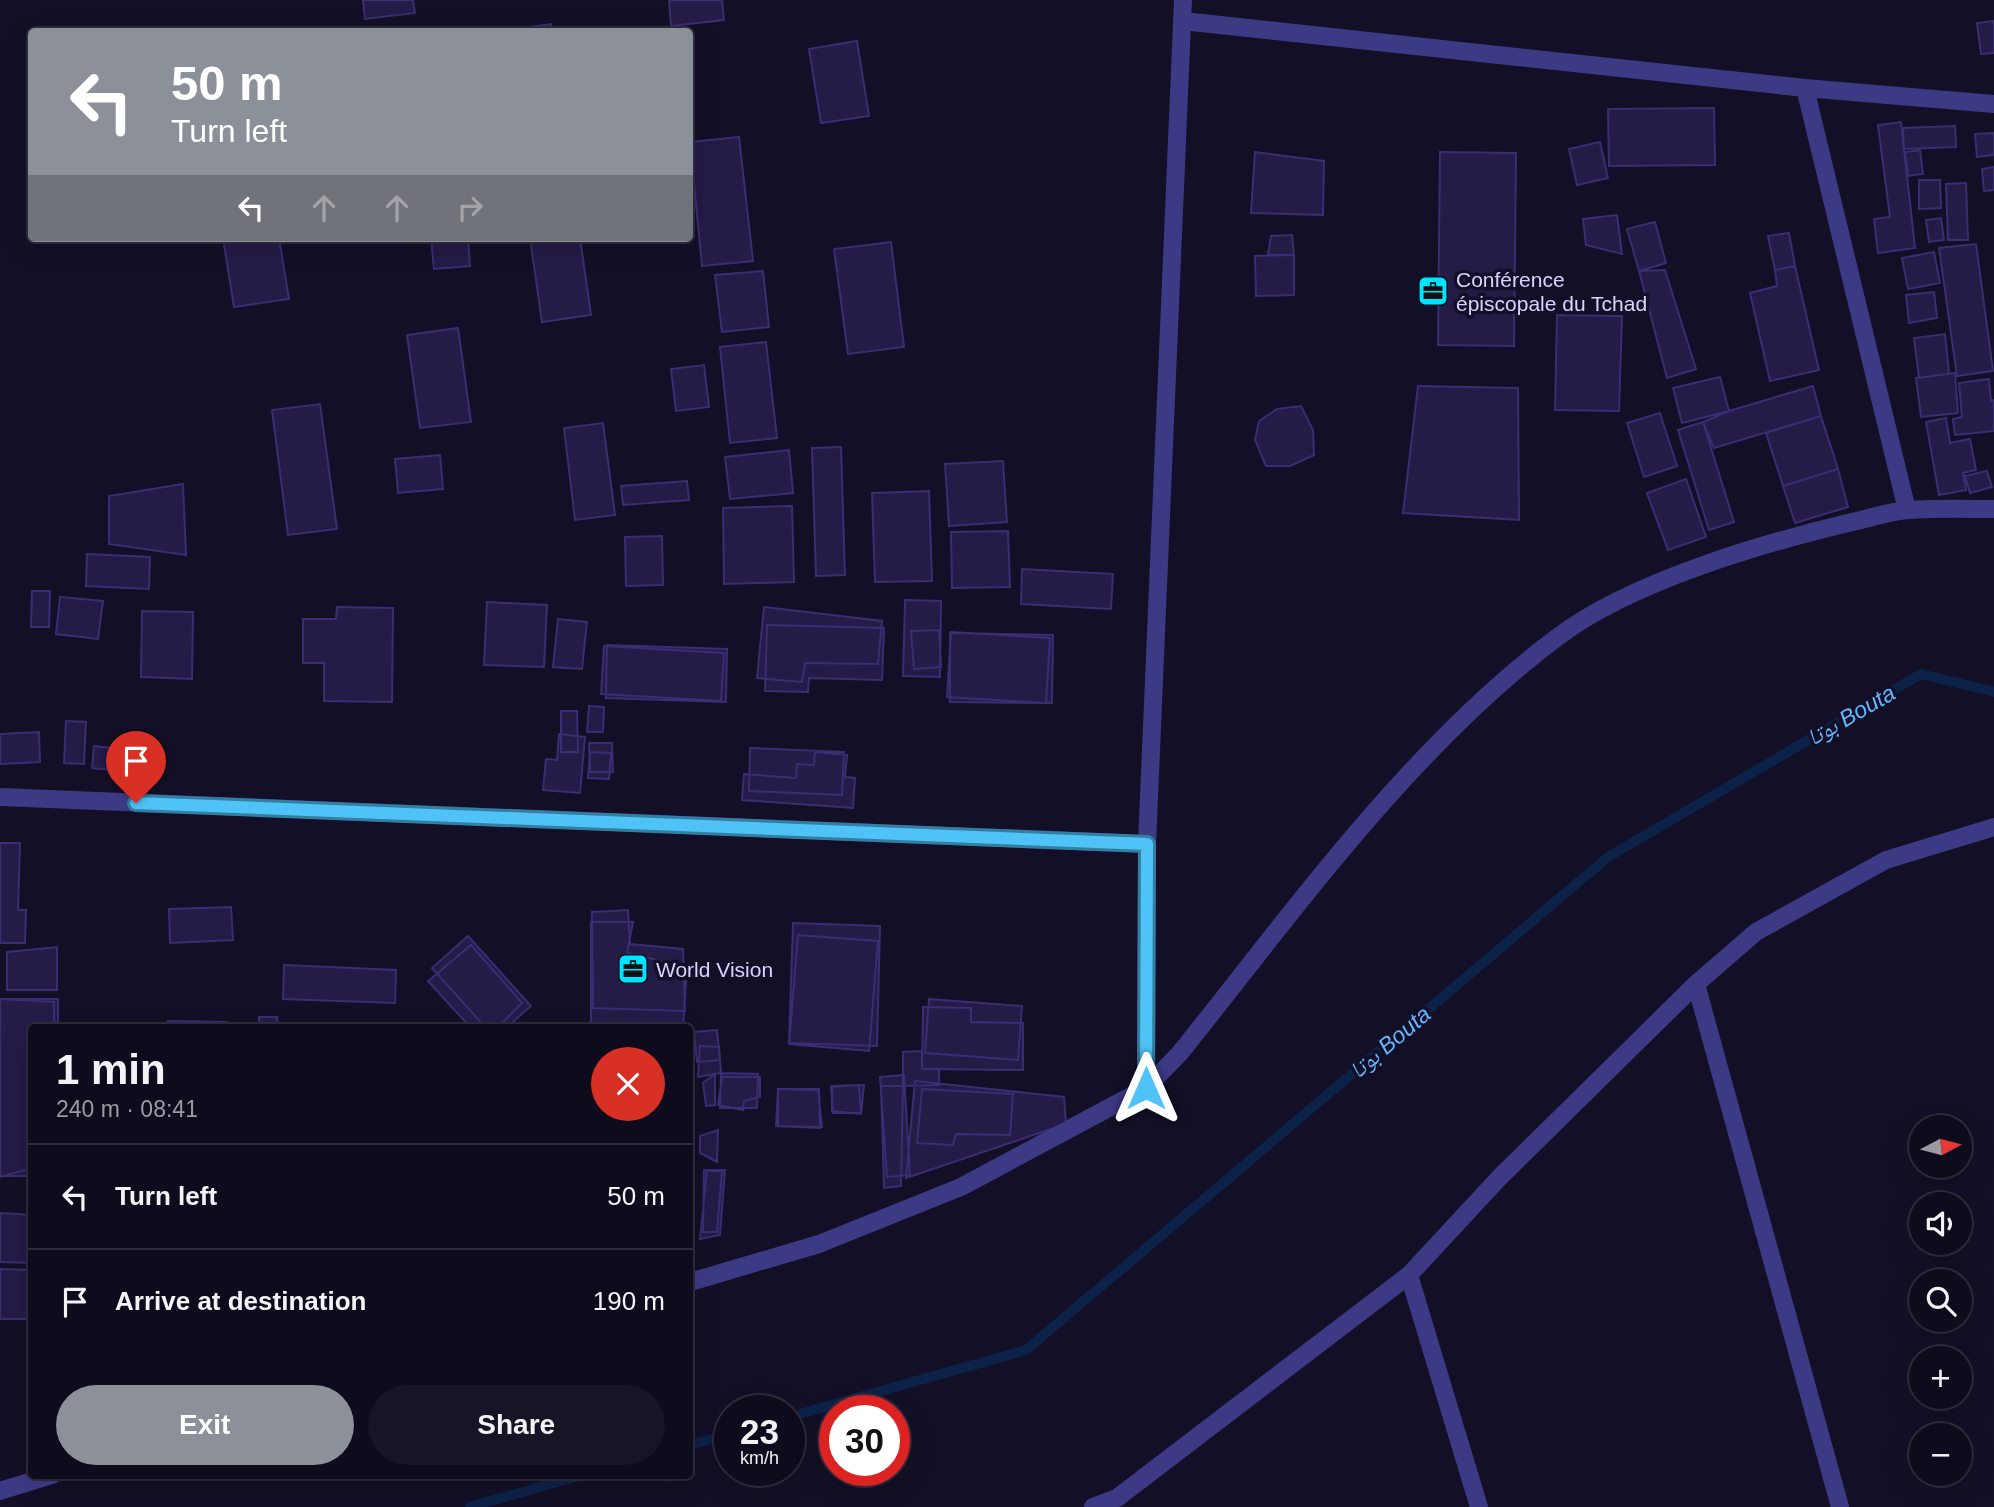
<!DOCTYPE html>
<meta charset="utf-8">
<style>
:root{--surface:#0e0b1c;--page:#171425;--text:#f1f3f6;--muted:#9b9ba3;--line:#2e2b3b;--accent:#8c9099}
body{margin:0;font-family:Helvetica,"Noto Naskh Arabic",sans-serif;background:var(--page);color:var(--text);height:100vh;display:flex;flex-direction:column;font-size:26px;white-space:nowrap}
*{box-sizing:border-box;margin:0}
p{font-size:23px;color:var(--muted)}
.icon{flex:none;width:38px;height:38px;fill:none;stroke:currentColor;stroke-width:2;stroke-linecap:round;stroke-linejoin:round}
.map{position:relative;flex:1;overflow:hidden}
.drawer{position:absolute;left:28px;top:1024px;width:665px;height:455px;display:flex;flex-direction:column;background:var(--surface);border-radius:7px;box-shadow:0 7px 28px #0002,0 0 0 2px var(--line)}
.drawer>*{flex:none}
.guide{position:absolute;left:28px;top:28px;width:665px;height:214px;border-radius:7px;box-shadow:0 7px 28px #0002,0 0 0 2px var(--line);background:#8c9099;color:#fff;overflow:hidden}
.needle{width:46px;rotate:83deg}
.controls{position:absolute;left:1909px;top:1115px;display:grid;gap:14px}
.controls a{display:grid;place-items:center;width:63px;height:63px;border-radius:50%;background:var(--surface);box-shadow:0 7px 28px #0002,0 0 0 2px var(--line);font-size:35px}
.speed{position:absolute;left:714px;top:1395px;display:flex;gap:14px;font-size:35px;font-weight:700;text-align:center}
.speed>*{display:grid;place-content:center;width:91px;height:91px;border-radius:50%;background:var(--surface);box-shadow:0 7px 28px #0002,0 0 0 2px var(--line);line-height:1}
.speed small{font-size:18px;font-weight:400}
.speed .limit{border:10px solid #d22;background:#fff;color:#111}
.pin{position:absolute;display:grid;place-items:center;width:60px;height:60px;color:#fff;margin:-72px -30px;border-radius:50% 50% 50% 0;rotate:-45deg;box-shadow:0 0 7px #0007}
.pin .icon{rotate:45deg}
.me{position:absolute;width:77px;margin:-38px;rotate:0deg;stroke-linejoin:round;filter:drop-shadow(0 0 5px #0008)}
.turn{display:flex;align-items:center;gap:24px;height:147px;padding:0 28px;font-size:32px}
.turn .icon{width:91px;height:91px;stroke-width:2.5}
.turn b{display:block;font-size:49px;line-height:60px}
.lanes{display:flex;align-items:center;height:66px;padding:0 28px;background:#0003;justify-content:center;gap:35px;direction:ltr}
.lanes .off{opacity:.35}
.round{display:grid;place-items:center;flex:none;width:74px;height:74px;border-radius:37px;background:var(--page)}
.headline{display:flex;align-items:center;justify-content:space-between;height:119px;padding:0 28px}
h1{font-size:42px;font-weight:700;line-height:52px}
.cta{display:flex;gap:14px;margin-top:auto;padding:14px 28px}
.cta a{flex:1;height:80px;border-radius:42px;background:var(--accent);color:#fff;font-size:28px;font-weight:700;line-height:80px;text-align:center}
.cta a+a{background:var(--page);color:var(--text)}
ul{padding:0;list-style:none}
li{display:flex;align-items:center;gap:21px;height:105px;padding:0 28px;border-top:2px solid var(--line)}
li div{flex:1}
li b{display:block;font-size:26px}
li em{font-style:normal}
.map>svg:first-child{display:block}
</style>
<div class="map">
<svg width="1994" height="1507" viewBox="0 0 1994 1507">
<rect width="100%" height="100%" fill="#130f26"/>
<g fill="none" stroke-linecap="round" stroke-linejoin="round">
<path stroke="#0c2248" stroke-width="10" d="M789,1417l237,-67 582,-493 313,-183 73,18
M690,1445l40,-11
M470,1507l112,-32"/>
</g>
<path fill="#241b47" stroke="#3b2d73" stroke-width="2" d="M363,0h50l2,13 -50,6z
M669,0h53l2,20 -53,6z
M1994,21v32l-13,1 -4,-31z
M551,24l1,8h-46v-2z
M857,41l12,75 -48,7 -12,-74z
M1714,108l1,57 -106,1 -1,-57z
M1901,122l14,126 -37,5 -4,-34 16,-2 -12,-92z
M1955,126l1,21 -52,2 -1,-21z
M1994,133v22l-17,2 -2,-23z
M739,137l14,124 -51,5 -12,-124z
M1600,142l8,36 -31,7 -8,-36z
M1920,150l3,24 -15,2 -3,-24z
M1255,152l69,9 -1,54 -72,-2z
M1440,152l76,1 -2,193 -76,-1z
M1994,167v23l-10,1 -2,-22z
M1919,180h21l1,28 -22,1z
M1966,183l2,57h-20l-2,-56z
M1617,215l5,39 -36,-9 -3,-26z
M1941,218l3,22 -15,2 -3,-22z
M1655,222l11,41 -27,8 -12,-42z
M1789,233l6,33 -20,4 -7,-34z
M1292,235l2,20h-26l3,-19z
M223,238h56l10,61 -55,8z
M431,238h37l2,28 -36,3z
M530,238h50l11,77 -49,7z
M891,242l13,105 -56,7 -14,-105z
M1976,244l17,127 -36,5 -18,-128z
M1934,252l6,31 -32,6 -6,-31z
M1294,255v40l-38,1 -1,-40z
M1795,266l24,104 -49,11 -20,-88 27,-7 -2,-16z
M1665,270l31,99 -29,9 -28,-107z
M763,271l6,56 -47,5 -7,-57z
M1934,292l3,26 -28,5 -3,-28z
M1557,315l65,1 -3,95 -64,-1z
M458,328l13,94 -51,6 -13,-93z
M1945,334l4,40 -30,4 -5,-40z
M766,342l11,96 -47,5 -10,-96z
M704,365l5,42 -33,4 -5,-42z
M1955,373l3,40 -37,4 -5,-39z
M1720,377l9,34 -47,12 -9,-35z
M1989,379l2,22 3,-1v31l-39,4 -2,-16 9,-2 -3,-34z
M1418,386l100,2 1,132 -116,-7z
M1813,386l8,30 -107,32 -11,-26 26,-11z
M320,404l17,125 -49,6 -16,-125z
M1301,406l12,24 1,25 -24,11h-24l-11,-26 4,-19 18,-12z
M1660,413l17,53 -33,11 -17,-54z
M1821,416l17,53 -55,17 -17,-53z
M1946,418l4,25 20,-4 6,31 -13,3 3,17 -27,5 -13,-73z
M1703,422l31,100 -25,8 -31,-100z
M603,423l12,92 -40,5 -11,-92z
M841,447l4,128 -29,1 -4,-128z
M789,450l4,43 -63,6 -5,-42z
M440,455l3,34 -45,4 -3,-34z
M1003,461l4,61 -58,4 -4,-62z
M1838,469l10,38 -53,16 -12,-37z
M1987,471l5,16 -22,6 -5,-17z
M1686,479l20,58 -38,13 -21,-57z
M687,481l2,19 -66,5 -2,-19z
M183,484l3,71 -77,-11v-48z
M929,491l3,90 -57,1 -3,-89z
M792,506l2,76 -70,2 -1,-76z
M1008,531l2,56 -58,1 -1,-56z
M662,536l1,49 -37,1 -1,-49z
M87,554l63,3 -1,32 -63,-3z
M1022,569l91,5 -2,35 -90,-5z
M32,591h18l-1,36h-18z
M60,597l43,4 -5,38 -42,-5z
M905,600l36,1 -1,76 -37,-1z
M487,602l60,3 -3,62 -60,-2z
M337,607l56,1 -1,94 -68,-1v-38h-21v-44h33z
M764,607l118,14 -4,43 -73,-1 -3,19 -45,-4z
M142,611l51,1 -1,67 -51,-2z
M558,619l29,3 -5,47 -29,-2z
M767,625l117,3 -2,52 -73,-2 -1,14 -43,-1z
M939,630l2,37 -27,2 -3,-38z
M951,632l99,6 -4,65 -99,-6z
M950,633l103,2 -1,68 -102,-1z
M607,645l120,4 -1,53 -120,-4z
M604,646l120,7 -3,48 -120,-7z
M589,706l15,1 -1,25h-16z
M561,711h16l1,41h-17z
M66,721l20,1 -2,42 -20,-1z
M39,732l1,30 -40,2v-30z
M559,734l26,3 -5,56 -37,-3 3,-31 11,1z
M589,743h23l1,29h-23z
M94,746l18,2 -1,22 -19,-2z
M750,748l94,4 -2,43 -93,-4z
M590,752l21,1 -2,26 -21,-1z
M815,752l32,3 -2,22 10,1 -2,30 -111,-8 2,-26 52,4 1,-14 17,1z
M0,843h20l-2,67h8l-1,33h-25z
M231,907l2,33 -63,3 -1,-34z
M628,910l2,34 53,5 2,62 -92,-3 -1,-96z
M591,922h42l-6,31 60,14 -4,60 -92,-2z
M793,923l87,3 -3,120 -88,-3z
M798,935l80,6 -9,110 -80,-7z
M468,936l63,70 -24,21h-22l-53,-59z
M471,945l51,58 -24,24h-28l-42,-46z
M57,947v43h-50v-38z
M284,965l112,5 -1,33 -112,-4z
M0,999l54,3v25h-22v149h-32z
M0,999h58v28h-26v141l-32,9z
M929,999l93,7 -4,54 -93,-7z
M923,1007l48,1v14l52,1v47l-101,-1z
M259,1017h18l1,10h-19z
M168,1021l59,1v5h-59z
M717,1030l3,30 -23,2 -3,-30z
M700,1046l19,1 2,26 -23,4z
M922,1051v18h17v16l-36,1v-34z
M721,1073l37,1 -1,34h-37z
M715,1074v31l-9,1 -3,-23z
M904,1075l6,100 -23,2 -7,-100z
M722,1077h38v20l-16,4 -1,9 -25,-5z
M915,1081l149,16 2,27 -160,54z
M859,1085l2,28h-28l-2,-26z
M864,1085l-3,29 -29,-3v-25z
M881,1086h22l-2,100 -17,2z
M778,1089l40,1 4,37 -44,-1z
M778,1089h41l1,39 -44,-2z
M922,1089l91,5 -3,41 -54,-1 -3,11 -36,-2z
M718,1130l-1,32 -17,-9v-17z
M704,1170l18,1 -5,61h-14z
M725,1170l-5,65 -20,4 7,-68z
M0,1213l32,2v48l-32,-1z
M0,1269l31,1 -1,49h-30z"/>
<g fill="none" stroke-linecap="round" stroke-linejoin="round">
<path stroke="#3d3a85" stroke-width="18" d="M1183,21l622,67 189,16
M1805,88l102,422
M0,797l1147,47
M1696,984l144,523
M1146,1088l1,-244 36,-844
M1409,1275l70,232
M690,1282l129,-38 142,-57 185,-99 34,-35c113,-141 233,-309 379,-417 72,-54 201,-92 289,-113 20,-4 41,-12 61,-13 28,-2 57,-1 85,-1
M0,1491l52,-16
M1093,1507l24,-9 292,-223 90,-97 197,-194 60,-52 130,-72 108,-33"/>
</g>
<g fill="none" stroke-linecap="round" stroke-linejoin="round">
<g stroke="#337fa1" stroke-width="18">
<path id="route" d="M136,803l1011,41 -1,244"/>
</g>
<use href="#route" stroke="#4fc3f7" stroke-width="12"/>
</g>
<defs>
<g id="office-square" transform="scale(1.575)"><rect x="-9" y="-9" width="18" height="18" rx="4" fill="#00e5ff" stroke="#130f26"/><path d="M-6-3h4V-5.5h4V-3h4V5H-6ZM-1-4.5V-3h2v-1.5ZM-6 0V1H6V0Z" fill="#111"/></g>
</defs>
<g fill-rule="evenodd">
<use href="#office-square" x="1433" y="291"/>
<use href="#office-square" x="633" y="969"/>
</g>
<g text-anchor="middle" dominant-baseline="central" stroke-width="7" stroke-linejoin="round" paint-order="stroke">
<g font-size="21" fill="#d9d4ff" stroke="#130f26" text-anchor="start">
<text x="1456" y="279">Conférence<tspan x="1456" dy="24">épiscopale du Tchad</tspan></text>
<text x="656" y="969">World Vision</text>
</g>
<g font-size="23" font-style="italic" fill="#62b6ff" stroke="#130f26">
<text transform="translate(1851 715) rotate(-30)">بوتا Bouta</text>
<text transform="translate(1390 1042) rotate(-40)">بوتا Bouta</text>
</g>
</g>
</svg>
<div class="controls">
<a><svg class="needle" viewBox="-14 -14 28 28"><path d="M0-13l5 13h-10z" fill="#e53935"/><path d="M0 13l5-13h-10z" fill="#9b9ba3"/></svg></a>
<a><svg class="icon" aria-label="sound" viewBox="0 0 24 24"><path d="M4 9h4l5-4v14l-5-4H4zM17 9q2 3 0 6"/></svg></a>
<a><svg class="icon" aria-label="search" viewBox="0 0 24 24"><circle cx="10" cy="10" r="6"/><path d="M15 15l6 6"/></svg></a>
<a>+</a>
<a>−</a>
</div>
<div class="speed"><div>23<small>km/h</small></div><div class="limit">30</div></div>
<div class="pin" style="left:136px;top:803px;background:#d93025"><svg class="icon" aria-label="arrive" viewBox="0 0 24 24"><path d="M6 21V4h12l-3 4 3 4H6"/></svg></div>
<svg class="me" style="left:1146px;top:1088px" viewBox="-20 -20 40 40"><path d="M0-17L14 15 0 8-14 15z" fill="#4fc3f7" stroke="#fff" stroke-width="4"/></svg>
<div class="guide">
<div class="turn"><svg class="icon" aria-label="left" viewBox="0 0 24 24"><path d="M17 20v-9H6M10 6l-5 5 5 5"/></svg><div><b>50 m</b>Turn left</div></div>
<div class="lanes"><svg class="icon" aria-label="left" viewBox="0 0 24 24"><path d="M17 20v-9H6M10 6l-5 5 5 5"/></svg><svg class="icon off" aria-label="ahead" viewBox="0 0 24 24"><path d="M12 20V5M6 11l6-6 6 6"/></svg><svg class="icon off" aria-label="ahead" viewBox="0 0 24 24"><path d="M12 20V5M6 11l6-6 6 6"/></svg><svg class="icon off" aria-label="right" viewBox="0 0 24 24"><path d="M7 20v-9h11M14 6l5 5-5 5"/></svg></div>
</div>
<section class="drawer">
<div class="headline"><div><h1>1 min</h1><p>240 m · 08:41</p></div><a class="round" style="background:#d93025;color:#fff"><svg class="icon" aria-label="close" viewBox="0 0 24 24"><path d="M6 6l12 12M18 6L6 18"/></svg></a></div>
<ul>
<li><svg class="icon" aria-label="left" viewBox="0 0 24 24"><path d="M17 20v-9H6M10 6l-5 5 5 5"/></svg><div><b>Turn left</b></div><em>50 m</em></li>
<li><svg class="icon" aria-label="arrive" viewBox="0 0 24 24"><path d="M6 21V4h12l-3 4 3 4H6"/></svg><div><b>Arrive at destination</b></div><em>190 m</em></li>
</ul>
<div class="cta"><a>Exit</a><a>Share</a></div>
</section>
</div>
